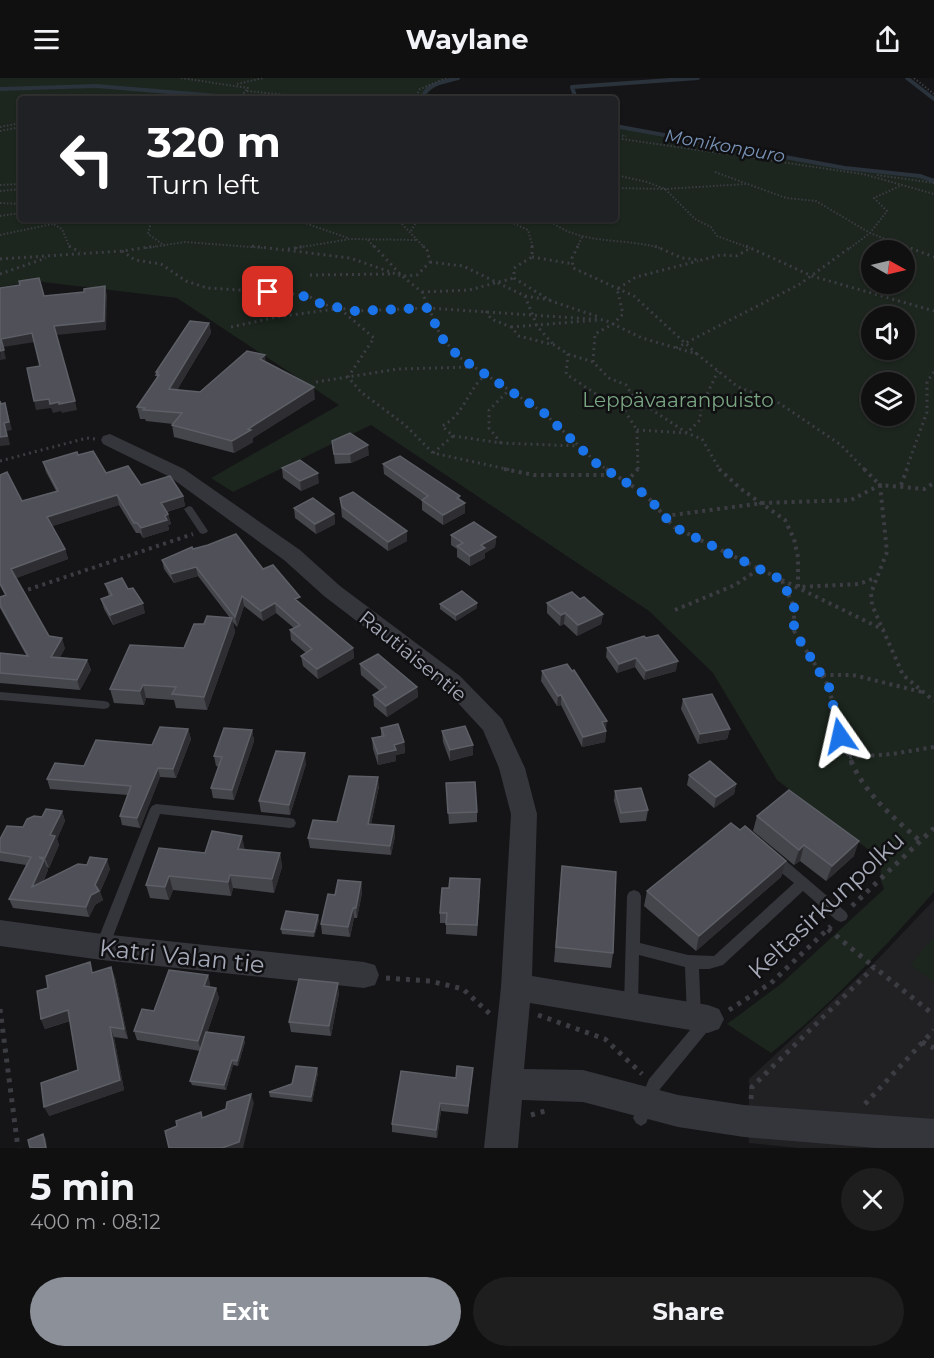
<!DOCTYPE html>
<meta charset="utf-8">
<style>
:root{--surface:#101011;--page:#1e1e1f;--text:#f1f3f6;--muted:#9c9d9f;--line:#303031;--accent:#8c9099}
body{margin:0;font-family:Montserrat,sans-serif;background:var(--page);color:var(--text);height:100vh;display:flex;flex-direction:column;font-size:22px;white-space:nowrap}
*{box-sizing:border-box;margin:0}
p{font-size:20px;color:var(--muted)}
.icon{flex:none;width:33px;height:33px;fill:none;stroke:currentColor;stroke-width:2;stroke-linecap:round;stroke-linejoin:round}
.map{position:relative;height:1070px;overflow:hidden}
.sheet{display:flex;flex-direction:column;background:var(--surface);flex:1}
.sheet>*{flex:none}
.hud{position:absolute;left:18px;top:18px;width:600px;height:126px;border-radius:6px;box-shadow:0 2px 4px #0004,0 0 0 2px var(--line);background:#202124;color:#fff;overflow:hidden}
.needle{width:39px;rotate:98deg}
.tools{position:absolute;left:861px;top:162px;display:grid;gap:12px}
.tools a{display:grid;place-items:center;width:54px;height:54px;border-radius:50%;background:var(--surface);box-shadow:0 2px 4px #0004,0 0 0 2px var(--line);font-size:30px}
.pin{position:absolute;display:grid;place-items:center;width:51px;height:51px;color:#fff;margin:-26px;border-radius:12px;box-shadow:0 3px 9px #0006}
.me{position:absolute;width:66px;margin:-33px;rotate:349deg;stroke-linejoin:round;filter:drop-shadow(0 0 4px #0008)}
.turn{display:flex;align-items:center;gap:21px;height:126px;padding:0 30px;font-size:27px}
.turn .icon{width:78px;height:78px;stroke-width:2.5}
.turn b{display:block;font-size:42px;line-height:51px}
.round{display:grid;place-items:center;flex:none;width:63px;height:63px;border-radius:32px;background:var(--page)}
.headline{display:flex;align-items:center;justify-content:space-between;height:102px;padding:0 30px}
h1{font-size:36px;font-weight:700;line-height:45px}
.cta{display:flex;gap:12px;margin-top:auto;padding:12px 30px}
.cta a{flex:1;height:69px;border-radius:36px;background:var(--accent);color:#fff;font-size:24px;font-weight:700;line-height:69px;text-align:center}
.cta a+a{background:var(--page);color:var(--text)}
header{display:flex;justify-content:space-between;align-items:center;height:78px;padding:0 30px;background:var(--surface);font-size:27px;font-weight:700}
.map>svg:first-child{display:block}
</style>
<header><svg class="icon" aria-label="menu" viewBox="0 0 24 24"><path d="M4 6h16M4 12h16M4 18h16"/></svg>Waylane<svg class="icon" aria-label="share" viewBox="0 0 24 24"><path d="M12 15V3M7 8l5-5 5 5M5 13v7h14v-7"/></svg></header>
<div class="map">
<svg width="934" height="1070" viewBox="0 0 934 1070">
<rect width="100%" height="100%" fill="#151517"/>
<path fill="#212124" d="M934,822v248h-136l-49,-5v-64l130,-121z"/>
<path fill="#1c251e" fill-rule="evenodd" d="M0,0h462c-15,3 -30,7 -38,21h-403v120h594v-93l223,41 96,11v714c-51,57 -103,113 -163,161l-44,-29 55,-41 102,-94 -4,-11 2,-18 -105,-80 -64,-107 -64,-62 -278,-186 -138,67 -22,-14 128,-73 -162,-107 -143,-17 -34,6zM872,172h32v34h-32zM872,238h32v34h-32zM872,304h32v34h-32z
M934,859v45l-24,-17z"/>
<g fill="none" stroke-linecap="round" stroke-linejoin="round">
<path stroke="#2a323c" stroke-width="4" d="M907,0l27,21
M0,11l96,-3 158,13
M422,21c4,-16 22,-17 36,-21
M576,21l-4,-12 126,-9
M615,48l230,42 75,8 14,5"/>
<path stroke="#3b3d43" stroke-width="2" stroke-dasharray="1.5 2" stroke-linecap="butt" d="M181,0l67,10 -9,11
M914,0l20,16
M237,6l26,-6
M247,13l78,8
M378,21h34
M414,21l6,-10 26,-11
M0,49l21,-4
M0,53l21,-4
M615,57l11,1
M615,60l248,36 71,20
M715,94l71,26 30,3 54,32 39,15
M615,97l32,7 18,7 30,30 16,8 6,9 33,12
M877,97l57,8
M0,107l21,-1
M615,110l50,1 81,-5
M0,113l21,-2
M0,125l21,1
M0,138l21,-3
M45,141l17,10 8,19
M293,141l55,19
M397,141l28,29
M504,141l24,11 5,18
M548,141c30,27 75,18 112,29
M411,153l7,-12
M0,157l76,-16
M368,162l7,8
M165,168l-17,-12 3,-12 24,-3
M146,170l39,-6 79,6
M296,170l54,-9 67,1
M577,170l5,-11
M850,170l20,-15 17,-22 -13,-13 28,-13"/>
<path stroke="#3b3d43" stroke-width="3" stroke-dasharray="2 4" stroke-linecap="butt" d="M69,168l11,6
M252,168l98,12 52,18 15,-1 13,-13 -3,-12 -4,-4
M374,168l28,30 20,16 19,45 18,20 85,56 53,50 11,7
M532,168v11l-18,11v10l37,23 48,16
M578,168l-6,12 1,10 61,28 63,58
M655,168l27,12 20,2 18,-5 16,1 15,-8
M746,168l66,30 122,35
M905,168l29,11
M288,171l18,-3
M122,173l13,9 26,4 25,17 21,7 81,5 22,4 11,7 34,7 73,-3 177,12 37,18 55,16 41,33 38,14 65,44 24,25
M532,179l41,7
M0,181l122,-8 34,-5
M430,184l33,4 62,30 12,30 16,18
M0,196l46,-16
M310,197l83,-1
M422,214l47,-2 45,-12
M525,218l25,4
M340,231l34,29 -26,39 13,15 44,33 28,28 78,17
M486,233l5,8 20,8 8,9 35,9 14,9 25,8 16,16 17,7 8,13 53,35 15,6 18,31
M231,249l46,-10 58,-8
M511,249l88,-7
M676,270l124,-64 52,-38
M568,276l-2,20 36,24 21,10
M593,284l2,-28 18,-10 10,-10 -6,-25 19,-12 62,-16
M316,304l82,-13 75,-2
M634,320l-11,10 14,22 1,40
M637,352l50,3 13,-13 1,-13 17,-36
M453,358l49,7 76,3
M501,365l-12,-15v-18l19,-19
M433,375l20,-17 -11,-10c22,-11 25,-35 43,-51
M0,383l87,-23 8,1
M906,392l21,-58v-30l7,-10"/>
<path stroke="#3b3d43" stroke-width="4" stroke-dasharray="3 4.5" stroke-linecap="butt" d="M504,391l30,6h79
M606,391l40,26 28,32 210,103
M719,391l22,20 44,31 9,19 4,18v30l61,-3 16,-6
M864,391l16,16 7,67 -16,41 1,12 31,70 31,26
M626,404l12,-13
M901,407l6,-16
M665,438l98,-13 88,-3 29,-15 44,4 10,-6
M782,503l12,26v24l35,56 11,49 12,27
M21,514l172,-58
M675,532l60,-25 24,-16
M823,597h30l69,17
M849,679l43,-3 42,-7"/>
<path stroke="#3b3d43" stroke-width="5" stroke-dasharray="4 6" stroke-linecap="butt" d="M851,683c14,33 43,57 69,80
M852,828l82,-78
M828,851l46,38
M386,900l44,3 33,8 27,25
M0,931l18,139
M729,932l42,-27 60,-57
M538,937l67,24 37,35
M922,964l12,6
M751,1021l1,-12 122,-120 60,48
M865,1026l69,-74
M531,1037l14,-4"/>
<path fill="#35363c" fill-rule="evenodd" d="M189,428l3,1 16,24 -2,2 -3,1 -3,-1 -16,-24z
M0,614l104,9 4,1 2,3 -2,3 -4,1 -104,-9z
M156,726l134,14 4,1 2,4 -2,4 -4,1 -130,-14 -51,133 -2,4 -5,2 -5,-2 -2,-4 55,-138 2,-3z
M773,775l5,1 68,58 2,4 -2,4 -5,2 -5,-2 -33,-29 -80,74 -14,4h-10l2,48 5,-2 5,2 2,5 -2,5 -51,62 -14,34 -5,3 -5,-3 -3,-5 16,-39 47,-56 -7,-1 -2,-5 -2,-50 -46,-12 -1,51 -2,5 -5,2 -5,-2 -2,-5 3,-110 2,-4 5,-2 5,2 2,4 -1,47 48,12 26,1 80,-73 -26,-21 -1,-4 1,-4z"/>
<path fill="#35363c" fill-rule="evenodd" d="M110,356l74,35 116,81 40,36 120,90 42,43 23,49 12,46 -5,162 176,29 11,4 5,10 -5,10 -11,4 -178,-30 -6,66 59,1 95,25 66,10 190,14v29h-58l-132,-11 -66,-10 -95,-25 -61,-2 -4,48h-34l17,-161 10,-173 -12,-46 -16,-38 -39,-42 -120,-92 -40,-36 -114,-83 -67,-33 -2,-4 2,-4z
M0,842l102,14 262,28 11,3 4,10 -4,10 -11,3 -262,-28 -102,-14z"/>
</g>
<path fill="#45464c" d="M209,245l2,10 -34,57 23,2 66,-30 49,37 -62,39v4l-19,11 -60,-16 -2,-12 1,-1 -27,-3 -1,-2h-5l-3,-12 20,-28 -1,-7z
M332,363l37,14 -18,8 -16,1z
M78,377l28,18 35,12 42,11 2,10 -18,6 1,2 3,10 -3,1 1,5 -26,8 -3,-5h-4l-17,-28 -67,21 13,23 3,10 -52,19 33,58 16,12 -5,9 27,3 4,10 -11,20 -80,-7v-30l26,2 -26,-47v-11l5,-2 -5,-9v-111l22,26 34,-10 -10,-19 -3,-10z
M383,386l77,35 5,4v10l-22,12 -21,-15v-9l-38,-27z
M282,390l37,15 -18,8 -18,-13z
M340,420l67,33v10l-19,10 -46,-34z
M294,430l40,6 1,10 -19,10 -21,-16z
M451,457l45,2 -1,10 -10,6v5l-15,8 -13,-9v-8l-6,-4z
M193,471l70,20 38,35 52,44 1,10 -36,21 -15,-13 -2,-10 5,-3 -15,-13 -1,-10 4,-2 -18,-15 -13,8 -19,-15 -7,21 -4,-5 2,10 -28,78 -31,-2 -2,-8 -28,-2 -2,7 -30,-2 -4,-14 74,-41 20,-24 26,-6 -32,-42 -24,7 -10,-14 -2,-9z
M105,506l23,5 17,24 -32,12 -9,-16 -3,-10 8,-3z
M580,521l23,15 -2,10 -24,12 -13,-12 -4,2 -13,-13v-10z
M477,525v5l-21,13 -16,-12v-5z
M607,570l69,23 -32,9 -9,-13 -18,6 -11,-16z
M360,586l57,23 1,10 -31,20 -13,-11 -1,-11 7,-4 -19,-16z
M542,593l64,59v1l-1,11 -23,5 -21,-42 -4,1 -16,-25z
M683,621l47,30 -3,10 -29,5 -17,-35z
M381,650l23,14 1,11 -9,2v6l-18,4 -5,-16 -1,-11 9,-2z
M188,651l3,10 -15,39 -16,-1 -20,51 -18,-3 -2,-9 8,-21 -78,-6 -3,-10 37,-13 68,-21z
M252,652l2,11 -20,59 -21,-2 -2,-10 8,-21 -3,-1 -2,-10z
M442,653l31,14v10l-23,6 -7,-19z
M306,686l-16,51 -29,-3 -2,-11z
M689,697l47,9 -2,10 -20,14 -27,-23z
M446,705l31,29v10l-28,2z
M379,708l-8,38 23,2 1,10 -4,19 -81,-7 -2,-10 29,-16z
M615,713l33,19 -2,11 -26,2 -6,-22z
M62,733l3,10 -8,18 2,6 -10,23 -2,-1 1,3 -5,12 67,-13 -10,23 3,8 -8,5 -6,12 -76,-9 -4,-9 17,-34 -26,-4v-22l42,-22z
M757,738l97,40 -28,25 -26,-20 -6,4 -41,-34z
M740,752l46,31 -5,16 -85,74 -52,-45 3,-15z
M245,772l35,3 2,14 -8,26 -41,-5 -2,8 -58,-6 -4,10 -19,-2 -4,-13 59,-32z
M562,788l51,87 -2,15 -57,-6z
M361,804l1,11 -5,25h-3l-4,19 -28,-3 -1,-10 14,-29z
M480,812l-3,46 -31,-2v-11h-6v-10z
M319,842l-5,17 -32,-3 -1,-5z
M94,894l21,5 13,62 -14,-2 10,53 -75,26 29,-46 -8,-49 -25,8 -4,-10z
M208,897l2,10v2l6,1 3,10 -12,35 38,9 -7,24 -5,-1 -7,25 -34,-5 -2,-4 10,-30 -63,-11 -3,-9 20,-20z
M339,915l-8,43 -40,-4 -2,-10z
M473,990l-1,9 -4,37 -27,-3 -4,27 -45,-6v-8z
M318,995l-6,29 -42,-5 -1,-5z"/>
<path fill="#2e2e32" d="M105,208l2,9 -1,35 -50,5 -2,-9z
M209,245l2,10 -40,67 -2,-11z
M32,255l3,9 -32,5 3,12 -6,1 1,-21z
M265,277l1,11 -6,-7z
M314,309l1,12 -62,39v4l-19,11 -2,-12 16,-12z
M49,321l10,3 16,-1 2,9 -15,3 -1,-2 -8,2 -2,-5 -15,2 -2,-9z
M5,325l7,27 -5,1 3,14 -10,1v-9l4,-14z
M368,367l1,10 -18,8 -1,-9z
M318,395l1,10 -18,8 -1,-10z
M117,417l2,10 -69,22 -3,-10z
M183,418l2,10 -22,7 -2,-10z
M460,418v10l5,-3v10l-22,12v-10l14,-17z
M168,436l3,10 -3,1 1,5 -26,8 -2,-10z
M334,436l1,10 -19,10 -1,-10z
M407,453v10l-19,10v-9z
M496,459l-1,10 -10,6v5l-15,8v-10l11,-11z
M65,471l3,10 -54,20 -3,-10z
M196,489l2,9 -24,7 -3,-9z
M242,518l2,10 -7,21 -2,-10z
M143,525l2,10 -32,12 -3,-10z
M275,525l1,10 -13,8 -2,-10z
M477,525v5l-21,13v-6z
M565,535l-1,11 -4,2 1,-11z
M603,536l-2,10 -24,12 1,-11z
M232,540l3,14 -28,78 -3,-13z
M62,560l3,10 -10,19 -4,-10z
M353,570l1,10 -36,21 -1,-10z
M636,580l-1,9 -18,6 2,-9z
M87,582l4,10 -11,20 -3,-10z
M678,583l-2,10 -32,9 2,-9z
M143,607l3,13 -2,7 -4,-14z
M417,609l1,10 -31,20 -1,-11z
M561,617v10l-4,1 1,-10z
M607,643l-1,10 -4,-9z
M188,651l3,10 -15,39 -3,-9z
M730,651l-3,10 -29,5 2,-10z
M252,652l2,11 -20,59 -2,-10z
M606,653l-1,11 -23,5 1,-10z
M404,664l1,11 -9,2v6l-18,4v-11l16,-9z
M473,667v10l-23,6v-11z
M305,675l1,11 -16,51 -1,-10z
M158,690l2,9 -20,51 -3,-10z
M378,699l1,9 -10,47 -1,-9z
M736,706l-2,10 -20,14 2,-11z
M62,733l3,10 -8,18 2,6 -10,23 -4,-10 5,-23z
M394,748l1,10 -4,19 -1,-9z
M242,758l3,14 -7,-1z
M859,763l-5,15 -28,25 6,-15z
M804,767l-4,16 -6,4 5,-15z
M280,775l2,14 -8,26 -2,-14z
M107,781l3,10 -10,23 3,8 -8,5 -6,12 -3,-10z
M44,782l4,10 -12,27 -4,-10z
M786,783l-5,16 -85,74 3,-15z
M230,797l3,13 -2,8 -3,-14z
M169,798l4,14 -4,10 -4,-13z
M361,804l1,11 -5,25 -1,-10z
M353,830l1,10 -4,19 -2,-10z
M318,837l1,5 -5,17v-5z
M111,889l4,10 13,62 -4,-10z
M208,897l2,10 -3,11 -3,-10z
M338,905l1,10 -8,43 -2,-10z
M216,910l3,10 -18,53 -3,-10z
M68,932l4,10 -27,9 -4,-10z
M110,949l4,10 10,53 -75,26 -5,-9 76,-27z
M244,959l1,5 -7,24 -1,-5z
M232,982l1,5 -7,25 -2,-5z
M317,990l1,5 -6,29 -1,-5z
M251,1016l3,9 -11,45h-21z
M440,1025l1,8 -4,27 -1,-8z
M43,1056l3,5 1,9h-1z"/>
<path fill="#505158" stroke="#5d5f67" stroke-width="1.5" d="M39,200l5,18 40,-4v-3l21,-3 -1,35 -50,5 21,75 -16,3v-2l-9,2 -1,-5 -15,2 -7,-33 13,-2 -8,-33 -31,6 3,11 -4,1v-63l20,-3 -1,-4z
M190,243l19,2 -40,66 31,3 47,-41 18,4 -5,4 54,28 -66,42 3,1 -19,11 -60,-16 10,-12 -39,-3 2,-2 -8,-1 22,-32h-3l2,-3h-2z
M0,323l1,3 4,-1 4,19 -5,1 3,13 -7,1z
M350,355l18,12 -18,9h-16l-2,-13z
M93,373l13,22 22,-7 13,19 29,-9 13,20 -22,7 7,11 -3,2 2,4 -26,8 -4,-5h-3l-17,-28 -70,22 18,32 -54,20 38,67 13,2 -11,19 36,3 -10,20 -77,-7v-20l28,3 -28,-51v-8l6,-2 -6,-12v-108l7,-3 15,29 36,-10 -15,-29 34,-10 1,3z
M400,378l60,40 -3,2 8,5 -22,12 -21,-15 6,-4 -45,-32z
M300,382l18,13 -18,8 -18,-13z
M353,414l54,39 -19,11 -46,-35 -2,-9z
M313,420l21,16 -19,10 -21,-16z
M474,444l22,15 -15,8 4,3 -15,8 -13,-10 6,-3 -12,-8z
M236,456l27,35 10,-4 27,32 -5,2 58,49 -36,21 -16,-13 11,-7 -22,-19 10,-5 -25,-22 -14,8 -19,-15 -7,21 -39,-50 -25,7 -9,-14 30,-13 1,2 15,-4z
M122,500l6,11 5,-1 10,15 -33,12 -9,-16 11,-4 -7,-11z
M462,513l15,12 -21,12 -16,-11z
M572,514l8,7 4,-2 19,17 -25,11 -13,-12 -4,2 -14,-12z
M207,538l25,2 -28,79 -32,-3 4,-7 -33,-2 -3,6 -30,-2 20,-44 54,3 10,-24h10z
M658,557l20,26 -32,10 -10,-13 -17,6 -12,-16 37,-12 2,2z
M378,576l39,33 -31,19 -13,-11 13,-8 -26,-23z
M567,586l5,7 2,-1 33,51 -5,1 4,9 -23,6 -22,-42 -3,1 -16,-25z
M712,616l18,35 -30,5 -17,-35z
M398,646l6,18 -10,3 2,5 -18,4 -6,-16 12,-2 -3,-8z
M465,648l8,19 -23,5 -8,-19z
M160,649l28,2 -15,40 -15,-1 -21,50 -17,-2 11,-30 -84,-7 8,-16 29,3 12,-26 56,5z
M224,650l28,2 -20,60 -21,-2 11,-31 -8,-1z
M276,673l29,2 -16,52 -30,-4z
M710,683l26,23 -20,13 -27,-22z
M349,698l29,1 -10,47 26,2 -4,20 -82,-8 5,-18 24,2z
M475,704l2,30 -29,1 -2,-30z
M641,710l7,22 -27,3 -6,-22z
M789,712l70,51 -27,25 -28,-21 -5,5 -42,-34z
M46,731l16,2 -12,24 5,1 -10,22 -6,-1 5,3 -12,27 46,-23 9,1 3,-8 17,2 -12,26 4,6 -8,4 -5,12 -77,-8 22,-42 -31,-5v-13l7,-13 16,1 4,-8 7,-3 8,1z
M731,745l9,7 5,-4 41,35 -87,75 -52,-45z
M212,753l30,5 -4,13 42,4 -8,26 -42,-4 -2,7 -59,-6 -4,11 -19,-2 13,-37 46,5z
M562,788l54,6 -3,81 -57,-6z
M450,800l30,1 -3,46 -31,-1 1,-11h-7l2,-25h7z
M338,802l23,2 -5,26h-3l-5,19 -27,-3 7,-30 7,1z
M286,833l32,4 -4,17 -33,-3z
M90,884l2,11 19,-6 13,62 -14,-2 10,53 -76,27 -3,-24 37,-13 -10,-60 -27,9 -4,-28 11,-3 -2,-12z
M169,892l39,5 -4,11 12,2 -18,53 -64,-10 8,-22 12,2z
M299,901l39,4 -9,43 -40,-4z
M206,954l38,5 -7,24 -5,-1 -8,25 -34,-4z
M296,988l21,2 -6,29 -42,-5 23,-8z
M457,988l16,2 -5,38 -28,-3 -4,27 -44,-6 9,-53 55,7z
M251,1016l-12,48 -17,6h-53l-4,-17 12,-5 -1,-5 25,-9 1,6 24,-9 1,-7z
M43,1056l3,14h-16l-2,-8z"/>
<g fill="none" stroke-linecap="round" stroke-linejoin="round">
<path stroke="#1a73e8" stroke-width="10" stroke-dasharray="0 18" d="M268,214l42,5 11,7 34,7 73,-3 13,29 18,20 85,56 53,51 49,31 28,32 108,53 12,27v24l35,56 11,49"/>
</g>
<g text-anchor="middle" dominant-baseline="central" stroke-width="5" stroke-linejoin="round" paint-order="stroke">
<g font-size="18" font-style="italic" fill="#7993b7" stroke="#101012">
<text transform="translate(725 68) rotate(10)">Monikonpuro</text>
</g>
<g font-size="20" fill="#7aa582" stroke="#101012">
<text x="678" y="322">Leppävaaranpuisto</text>
</g>
<g font-size="20" fill="#a5a9b8" stroke="#101012">
<text transform="translate(413 578) rotate(39)">Rautiaisentie</text>
</g>
<g font-size="24" fill="#a5a9b8" stroke="#101012">
<text transform="translate(826 827) rotate(-43)">Keltasirkunpolku</text>
<text transform="translate(182 878) rotate(6)">Katri Valan tie</text>
</g>
</g>
</svg>
<div class="tools">
<a><svg class="needle" viewBox="-14 -14 28 28"><path d="M0-13l5 13h-10z" fill="#e53935"/><path d="M0 13l5-13h-10z" fill="#9c9d9f"/></svg></a>
<a><svg class="icon" aria-label="sound" viewBox="0 0 24 24"><path d="M4 9h4l5-4v14l-5-4H4zM17 9q2 3 0 6"/></svg></a>
<a><svg class="icon" aria-label="layers" viewBox="0 0 24 24"><path d="M12 4l9 5-9 5-9-5zM3 14l9 5 9-5"/></svg></a>
</div>
<div class="pin" style="left:268px;top:214px;background:#d93025"><svg class="icon" aria-label="arrive" viewBox="0 0 24 24"><path d="M6 21V4h12l-3 4 3 4H6"/></svg></div>
<svg class="me" style="left:840px;top:658px" viewBox="-20 -20 40 40"><path d="M0-17L14 15 0 8-14 15z" fill="#1a73e8" stroke="#fff" stroke-width="4"/></svg>
<div class="hud">
<div class="turn"><svg class="icon" aria-label="left" viewBox="0 0 24 24"><path d="M17 20v-9H6M10 6l-5 5 5 5"/></svg><div><b>320 m</b>Turn left</div></div>
</div>
</div>
<section class="sheet">
<div class="headline"><div><h1>5 min</h1><p>400 m · 08:12</p></div><a class="round"><svg class="icon" aria-label="close" viewBox="0 0 24 24"><path d="M6 6l12 12M18 6L6 18"/></svg></a></div>
<div class="cta"><a>Exit</a><a>Share</a></div>
</section>
